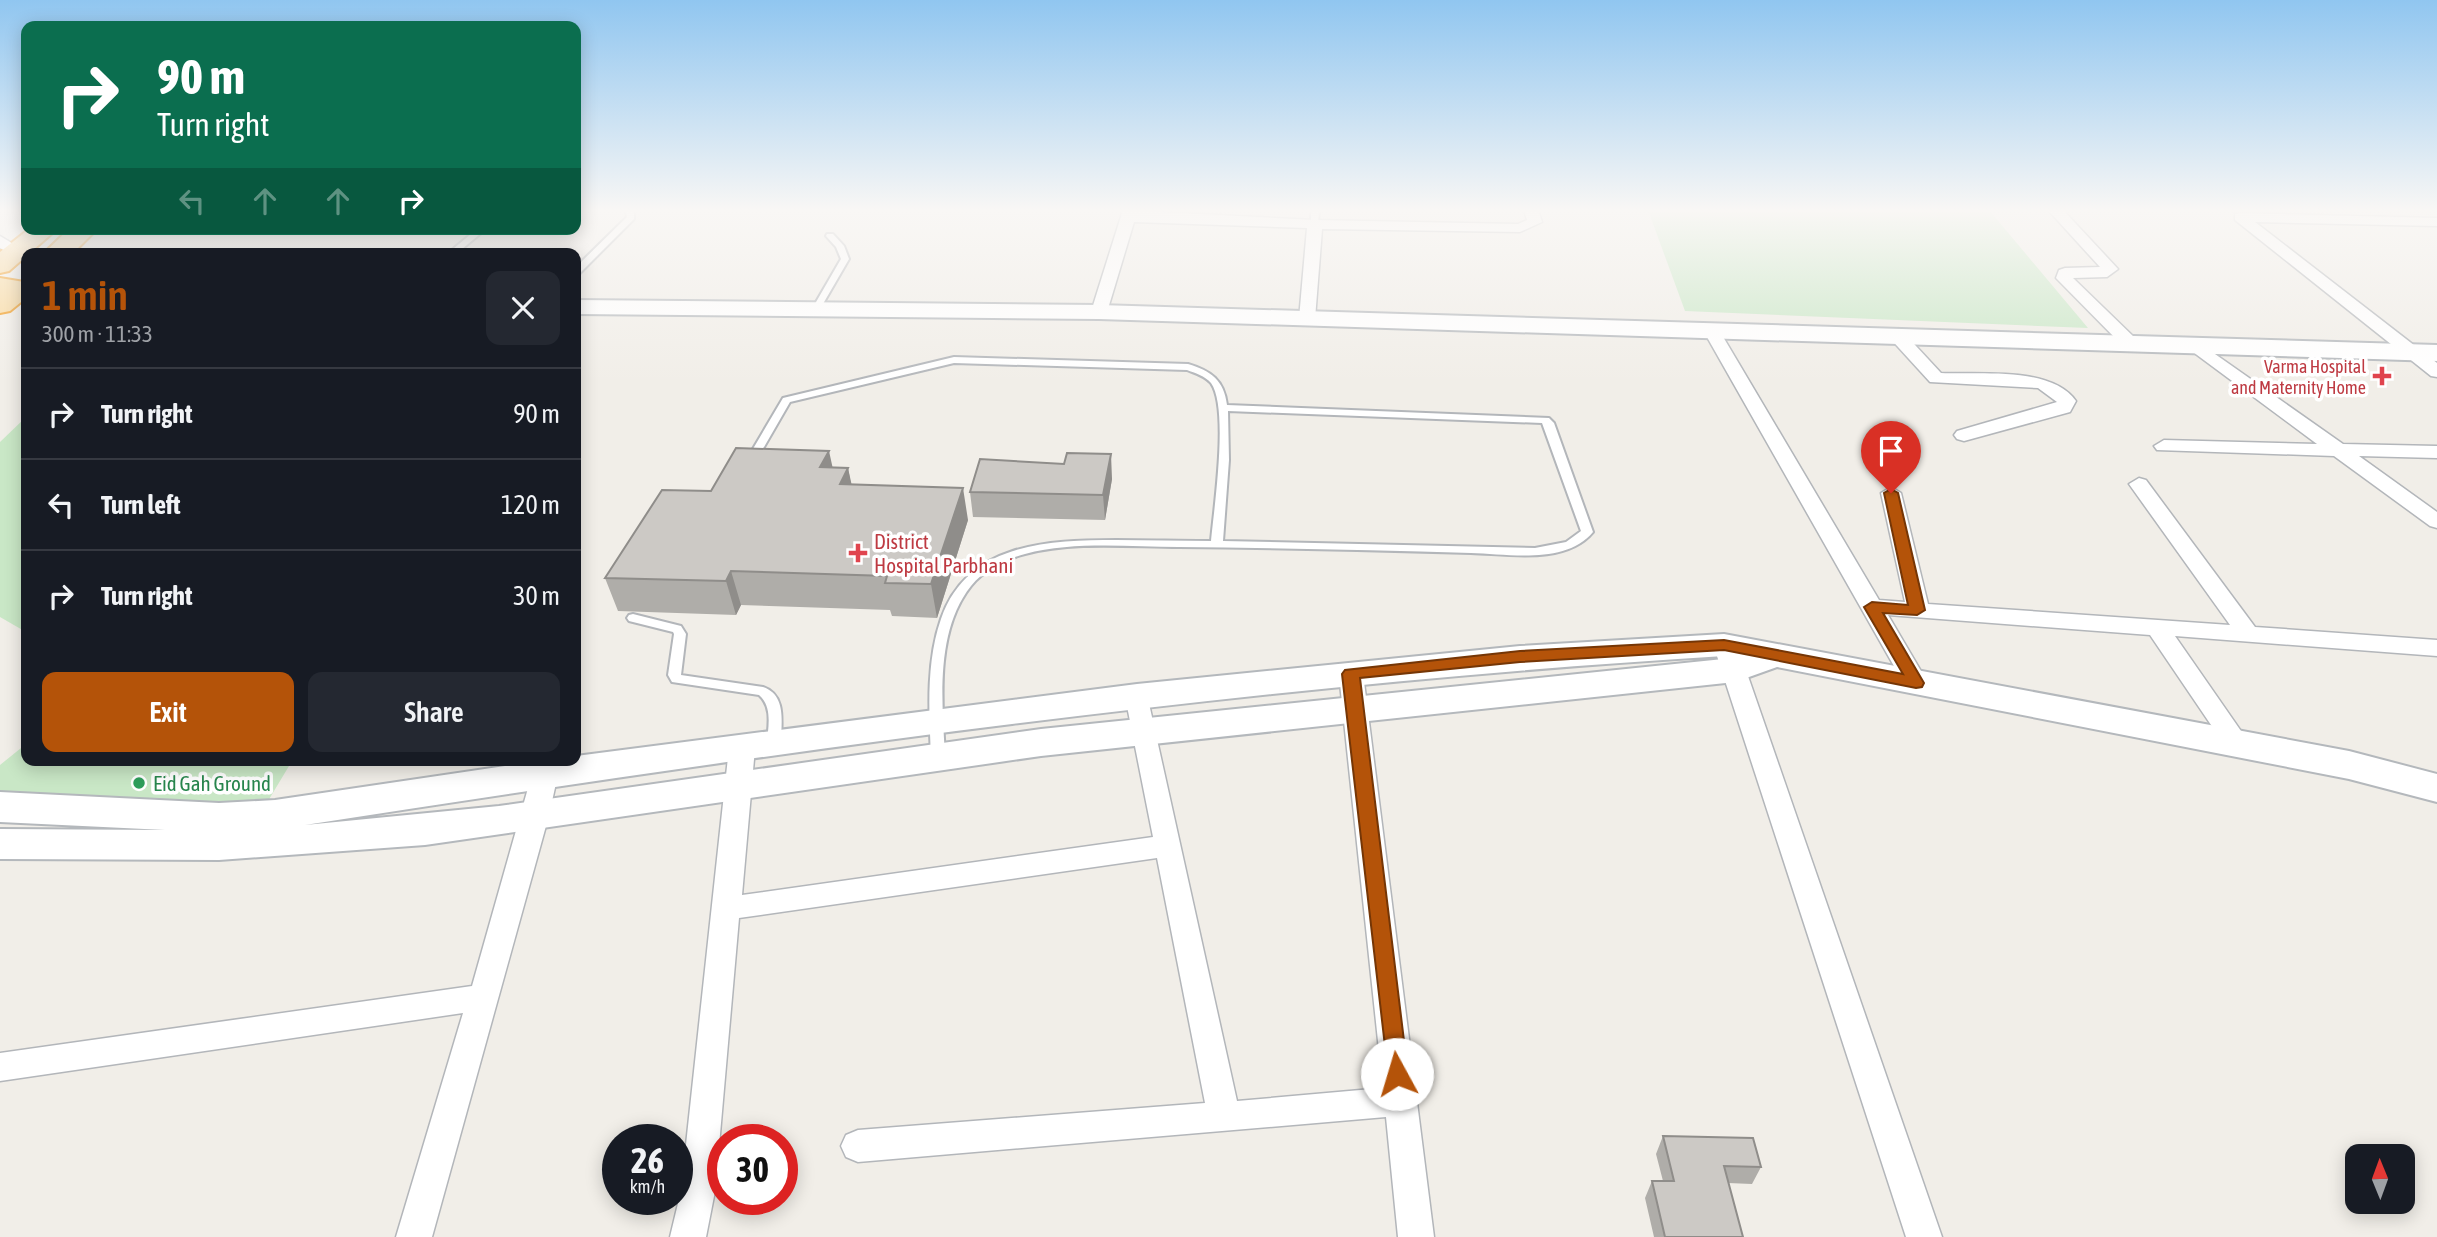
<!DOCTYPE html>
<meta charset="utf-8">
<style>
:root{--surface:#171b24;--page:#242831;--text:#f1f3f6;--muted:#9ea1a6;--line:#363941;--accent:#b45309}
body{margin:0;font-family:"Asap Condensed",sans-serif;background:var(--page);color:var(--text);height:100vh;display:flex;flex-direction:column;font-size:26px;white-space:nowrap}
*{box-sizing:border-box;margin:0}
p{font-size:23px;color:var(--muted)}
.icon{flex:none;width:38px;height:38px;fill:none;stroke:currentColor;stroke-width:2;stroke-linecap:round;stroke-linejoin:round}
.map{position:relative;flex:1;overflow:hidden}
.panel{position:absolute;left:21px;top:248px;width:560px;height:518px;display:flex;flex-direction:column;background:var(--surface);border-radius:14px;box-shadow:0 4px 18px #0003}
.panel>*{flex:none}
.banner{position:absolute;left:21px;top:21px;width:560px;height:214px;border-radius:14px;box-shadow:0 4px 18px #0003;background:#0b6e4f;color:#fff;overflow:hidden}
.needle{width:46px;rotate:359deg}
.tools{position:absolute;left:2345px;top:1144px;display:grid;gap:14px}
.tools a{display:grid;place-items:center;width:70px;height:70px;border-radius:14px;background:var(--surface);box-shadow:0 4px 18px #0003;font-size:35px}
.speed{position:absolute;left:602px;top:1124px;display:flex;gap:14px;font-size:35px;font-weight:700;text-align:center}
.speed>*{display:grid;place-content:center;width:91px;height:91px;border-radius:50%;background:var(--surface);box-shadow:0 4px 18px #0003;line-height:1}
.speed small{font-size:18px;font-weight:400}
.speed .limit{border:10px solid #d22;background:#fff;color:#111}
.pin{position:absolute;display:grid;place-items:center;width:60px;height:60px;color:#fff;margin:-72px -30px;border-radius:50% 50% 50% 0;rotate:-45deg;box-shadow:0 0 7px #0007}
.pin .icon{rotate:45deg}
.me{position:absolute;width:77px;margin:-38px;rotate:354deg;stroke-linejoin:round;filter:drop-shadow(0 0 5px #0008)}
.turn{display:flex;align-items:center;gap:24px;height:147px;padding:0 21px;font-size:32px}
.turn .icon{width:91px;height:91px;stroke-width:2.5}
.turn b{display:block;font-size:49px;line-height:60px}
.lanes{display:flex;align-items:center;height:66px;padding:0 21px;background:#0003;justify-content:center;gap:35px;direction:ltr}
.lanes .off{opacity:.35}
.round{display:grid;place-items:center;flex:none;width:74px;height:74px;border-radius:14px;background:var(--page)}
.headline{display:flex;align-items:center;justify-content:space-between;height:119px;padding:0 21px}
h1{font-size:42px;font-weight:600;line-height:52px;color:var(--accent)}
.cta{display:flex;gap:14px;margin-top:auto;padding:14px 21px}
.cta a{flex:1;height:80px;border-radius:14px;background:var(--accent);color:#fff;font-size:28px;font-weight:600;line-height:80px;text-align:center}
.cta a+a{background:var(--page);color:var(--text)}
ul{padding:0;list-style:none}
li{display:flex;align-items:center;gap:21px;height:91px;padding:0 21px;border-top:2px solid var(--line)}
li div{flex:1}
li b{display:block;font-size:26px}
li em{font-style:normal}
.map>svg:first-child{display:block}
</style>
<div class="map">
<svg width="2437" height="1237" viewBox="0 0 2437 1237">
<rect width="100%" height="100%" fill="#f1eee8"/>
<path fill="#c9e7c6" d="M1648,210h341l99,118 -403,-17z
M26,417v215l-26,-15v-175z
M26,744v17h266l-24,40 -268,3v-39z"/>
<g fill="none" stroke-linecap="round" stroke-linejoin="round">
<g stroke="#b3b6ba" stroke-width="4">
<path id="lane" d="M626,210h8v9l-55,55h-3v-7l51,-50z
M1311,210h8l-1,16 -7,-2z
M477,229h9l-30,25h-9z
M827,234h6l11,12 5,13 -29,50 -4,3 -4,-3 29,-50 -5,-12 -10,-11z
M954,357l234,7c23,7 36,16 39,41l322,13 5,5 39,109c-27,33 -85,22 -122,21 -97,-3 -195,-5 -292,-6 -50,0 -105,-6 -154,7 -19,5 -41,16 -54,32 -36,45 -29,116 -26,170l-2,4h-10l-2,-4c-2,-45 -5,-94 10,-137 26,-76 107,-79 175,-79 32,0 64,1 95,1 3,-33 18,-133 0,-158 -6,-7 -16,-10 -24,-13l-233,-7 -164,39 -37,64 -4,1 -5,-3 39,-66zM1228,411l314,12 39,108 -15,11 -31,6 -312,-7 6,-81z
M633,614l48,12 5,8 -5,41 82,12c24,8 18,36 18,56l-2,3h-10l-2,-3c1,-16 6,-36 -8,-48l-87,-13 -4,-7 6,-41 -1,-2 -44,-11 -2,-3 2,-3z"/>
</g>
<g stroke="#b3b6ba" stroke-width="3">
<path id="street" d="M1123,210l192,10 203,4 9,-4 -3,-10h14l4,12 -22,10 -198,-3 -7,90 -8,5 -8,-5 8,-91 -173,-6 -27,90 -2,4h-12l-2,-4z
M2048,210h15l55,59 -11,8 -34,1 63,61 3,4 -3,4h-12l-68,-69 3,-8 6,-2 35,-1z
M2240,213l197,5v8l-182,-4 182,141v14l-6,-1 -196,-156v-6z
M0,236l30,18h-4v9l-26,-15z
M1711,325l8,5 160,270 26,2 -24,-109 10,-6 10,6 27,111 302,21 -101,-141 10,-6 7,2 109,147 182,13v16l-262,-20 75,108 -4,6 -9,3 -9,-3 -78,-115 -262,-20 40,68 -3,6h-18l-204,-359z
M1897,331l6,1 38,41c40,2 110,-7 135,28l-6,11 -106,29 -7,-2 -3,-4 3,-4 100,-29 -19,-14 -108,-6 -42,-46z
M2195,340l148,104 94,2v12l-78,-2 78,56v16l-7,-2 -96,-70 -177,-6 -3,-4 10,-6 153,4 -128,-95 -3,-4 3,-4z
M1728,645l8,3 4,5 202,584h-36l-190,-584 4,-5z
M1351,666l8,2 4,6 71,563h-36l-12,-120 -528,45 -12,-5 -5,-11 5,-11 12,-5 347,-27 -48,-245 -418,60 -24,273 -9,46h-36l11,-46 48,-443 4,-6 9,-3 9,3 4,6 -13,147 411,-58 -28,-141 3,-6h18l91,411 146,-13 -44,-414 4,-6z
M545,765l9,2 4,7 -9,41 -117,422h-36l67,-224 -463,68v-28l472,-67 60,-212 4,-7z"/>
</g>
<g stroke="#b4b8bc" stroke-width="4">
<path id="secondary" d="M576,300l523,5 1338,40v16l-1338,-42 -523,-5z
M1724,634l625,117 88,23v28l-88,-23 -572,-112 -42,15 -694,74 -616,89 -206,15 -219,-1v-30l165,1 -165,-8v-30l219,11 56,-3 263,-39h38v-5l561,-72 383,-38zM1724,656l9,2 -692,71 -542,77 -194,19c470,-73 943,-140 1419,-169z"/>
</g>
<g stroke="#f19208" stroke-width="4">
<path id="highway" d="M29,229h28l-48,42 -9,2v-21z
M69,229h28l-25,25h-29z
M0,278l24,4 2,16 -16,13 -10,2z"/>
</g>
<use href="#lane" fill="#fff" fill-rule="evenodd"/>
<use href="#street" fill="#fff" fill-rule="evenodd"/>
<use href="#secondary" fill="#fff" fill-rule="evenodd"/>
<use href="#highway" fill="#f9d797" fill-rule="evenodd"/>
</g>
<path fill="#afada9" d="M832,467l16,1 3,17 117,35 -31,98 -45,-2 -2,-6 -149,-5 -5,10 -118,-4 -13,-33z
M1112,479l-7,41 -132,-3 -3,-25z
M1663,1136l98,31 -9,17 -24,-1 15,54h-89l-9,-39 7,-17h11l-7,-27z"/>
<path fill="#8f8d8a" d="M829,451l7,32 -16,-16z
M1111,454l1,25 -7,41 -2,-25z
M848,468l7,32 -15,-16z
M963,488l5,32 -31,98 -6,-34z
M731,571l10,34 -5,10 -10,-34z"/>
<path fill="#ccc9c5" stroke="#8f8d8a" stroke-width="2" d="M736,448l93,3 -9,16 28,1 -8,16 123,4 -32,96 -46,-1 2,-7 -156,-5 -5,10 -121,-3 57,-88 49,1z
M1067,453l44,1 -8,41 -133,-3 10,-33 84,5z
M1663,1136l90,2 8,29 -37,-1 19,71h-78l-13,-56h22z"/>
<linearGradient id="sky" x2="0" y2="1"><stop stop-color="#90c6f0"/><stop offset="0.55" stop-color="#f9f7f5"/><stop offset="1" stop-color="#f9f7f5" stop-opacity="0"/></linearGradient>
<rect width="2437" height="383" fill="url(#sky)"/>
<path fill="#b45309" stroke="#753606" stroke-width="2" d="M1891,489l7,4 27,117 -8,5 -34,-2 41,70 -2,4 -6,1 -192,-38 -204,12 -160,16 48,396 -3,7 -8,3 -8,-3 -47,-407 3,-4 175,-19 204,-11 179,34 -39,-67 8,-5 36,3 -24,-112z"/>
<g fill="#e0444e" stroke="#fff" stroke-width="2.5">
<path d="M2378.5 365.5h7v7h7v7h-7v7h-7v-7h-7v-7h7z"/>
<path d="M854.5 542.5h7v7h7v7h-7v7h-7v-7h-7v-7h7z"/>
</g>
<circle fill="#2e9e5b" stroke="#fff" stroke-width="2.5" cx="139" cy="783" r="7"/>
<g text-anchor="middle" dominant-baseline="central" stroke-width="7" stroke-linejoin="round" paint-order="stroke">
<g font-size="18" fill="#be3a42" stroke="#fff" text-anchor="end">
<text x="2366" y="366">Varma Hospital<tspan x="2366" dy="21">and Maternity Home</tspan></text>
</g>
<g font-size="21" fill="#be3a42" stroke="#fff" text-anchor="start">
<text x="874" y="541">District<tspan x="874" dy="24">Hospital Parbhani</tspan></text>
</g>
<g font-size="21" fill="#27864d" stroke="#fff" text-anchor="start">
<text x="153" y="783">Eid Gah Ground</text>
</g>
</g>
</svg>
<div class="tools">
<a><svg class="needle" viewBox="-14 -14 28 28"><path d="M0-13l5 13h-10z" fill="#e53935"/><path d="M0 13l5-13h-10z" fill="#9ea1a6"/></svg></a>
</div>
<div class="speed"><div>26<small>km/h</small></div><div class="limit">30</div></div>
<div class="pin" style="left:1891px;top:493px;background:#d93025"><svg class="icon" aria-label="arrive" viewBox="0 0 24 24"><path d="M6 21V4h12l-3 4 3 4H6"/></svg></div>
<svg class="me" style="left:1397px;top:1074px" viewBox="-20 -20 40 40"><circle r="19" fill="#fff"/><path d="M0-13L10 11 0 6-10 11z" fill="#b45309"/></svg>
<div class="banner">
<div class="turn"><svg class="icon" aria-label="right" viewBox="0 0 24 24"><path d="M7 20v-9h11M14 6l5 5-5 5"/></svg><div><b>90 m</b>Turn right</div></div>
<div class="lanes"><svg class="icon off" aria-label="left" viewBox="0 0 24 24"><path d="M17 20v-9H6M10 6l-5 5 5 5"/></svg><svg class="icon off" aria-label="ahead" viewBox="0 0 24 24"><path d="M12 20V5M6 11l6-6 6 6"/></svg><svg class="icon off" aria-label="ahead" viewBox="0 0 24 24"><path d="M12 20V5M6 11l6-6 6 6"/></svg><svg class="icon" aria-label="right" viewBox="0 0 24 24"><path d="M7 20v-9h11M14 6l5 5-5 5"/></svg></div>
</div>
<section class="panel">
<div class="headline"><div><h1>1 min</h1><p>300 m · 11:33</p></div><a class="round"><svg class="icon" aria-label="close" viewBox="0 0 24 24"><path d="M6 6l12 12M18 6L6 18"/></svg></a></div>
<ul>
<li><svg class="icon" aria-label="right" viewBox="0 0 24 24"><path d="M7 20v-9h11M14 6l5 5-5 5"/></svg><div><b>Turn right</b></div><em>90 m</em></li>
<li><svg class="icon" aria-label="left" viewBox="0 0 24 24"><path d="M17 20v-9H6M10 6l-5 5 5 5"/></svg><div><b>Turn left</b></div><em>120 m</em></li>
<li><svg class="icon" aria-label="right" viewBox="0 0 24 24"><path d="M7 20v-9h11M14 6l5 5-5 5"/></svg><div><b>Turn right</b></div><em>30 m</em></li>
</ul>
<div class="cta"><a>Exit</a><a>Share</a></div>
</section>
</div>
